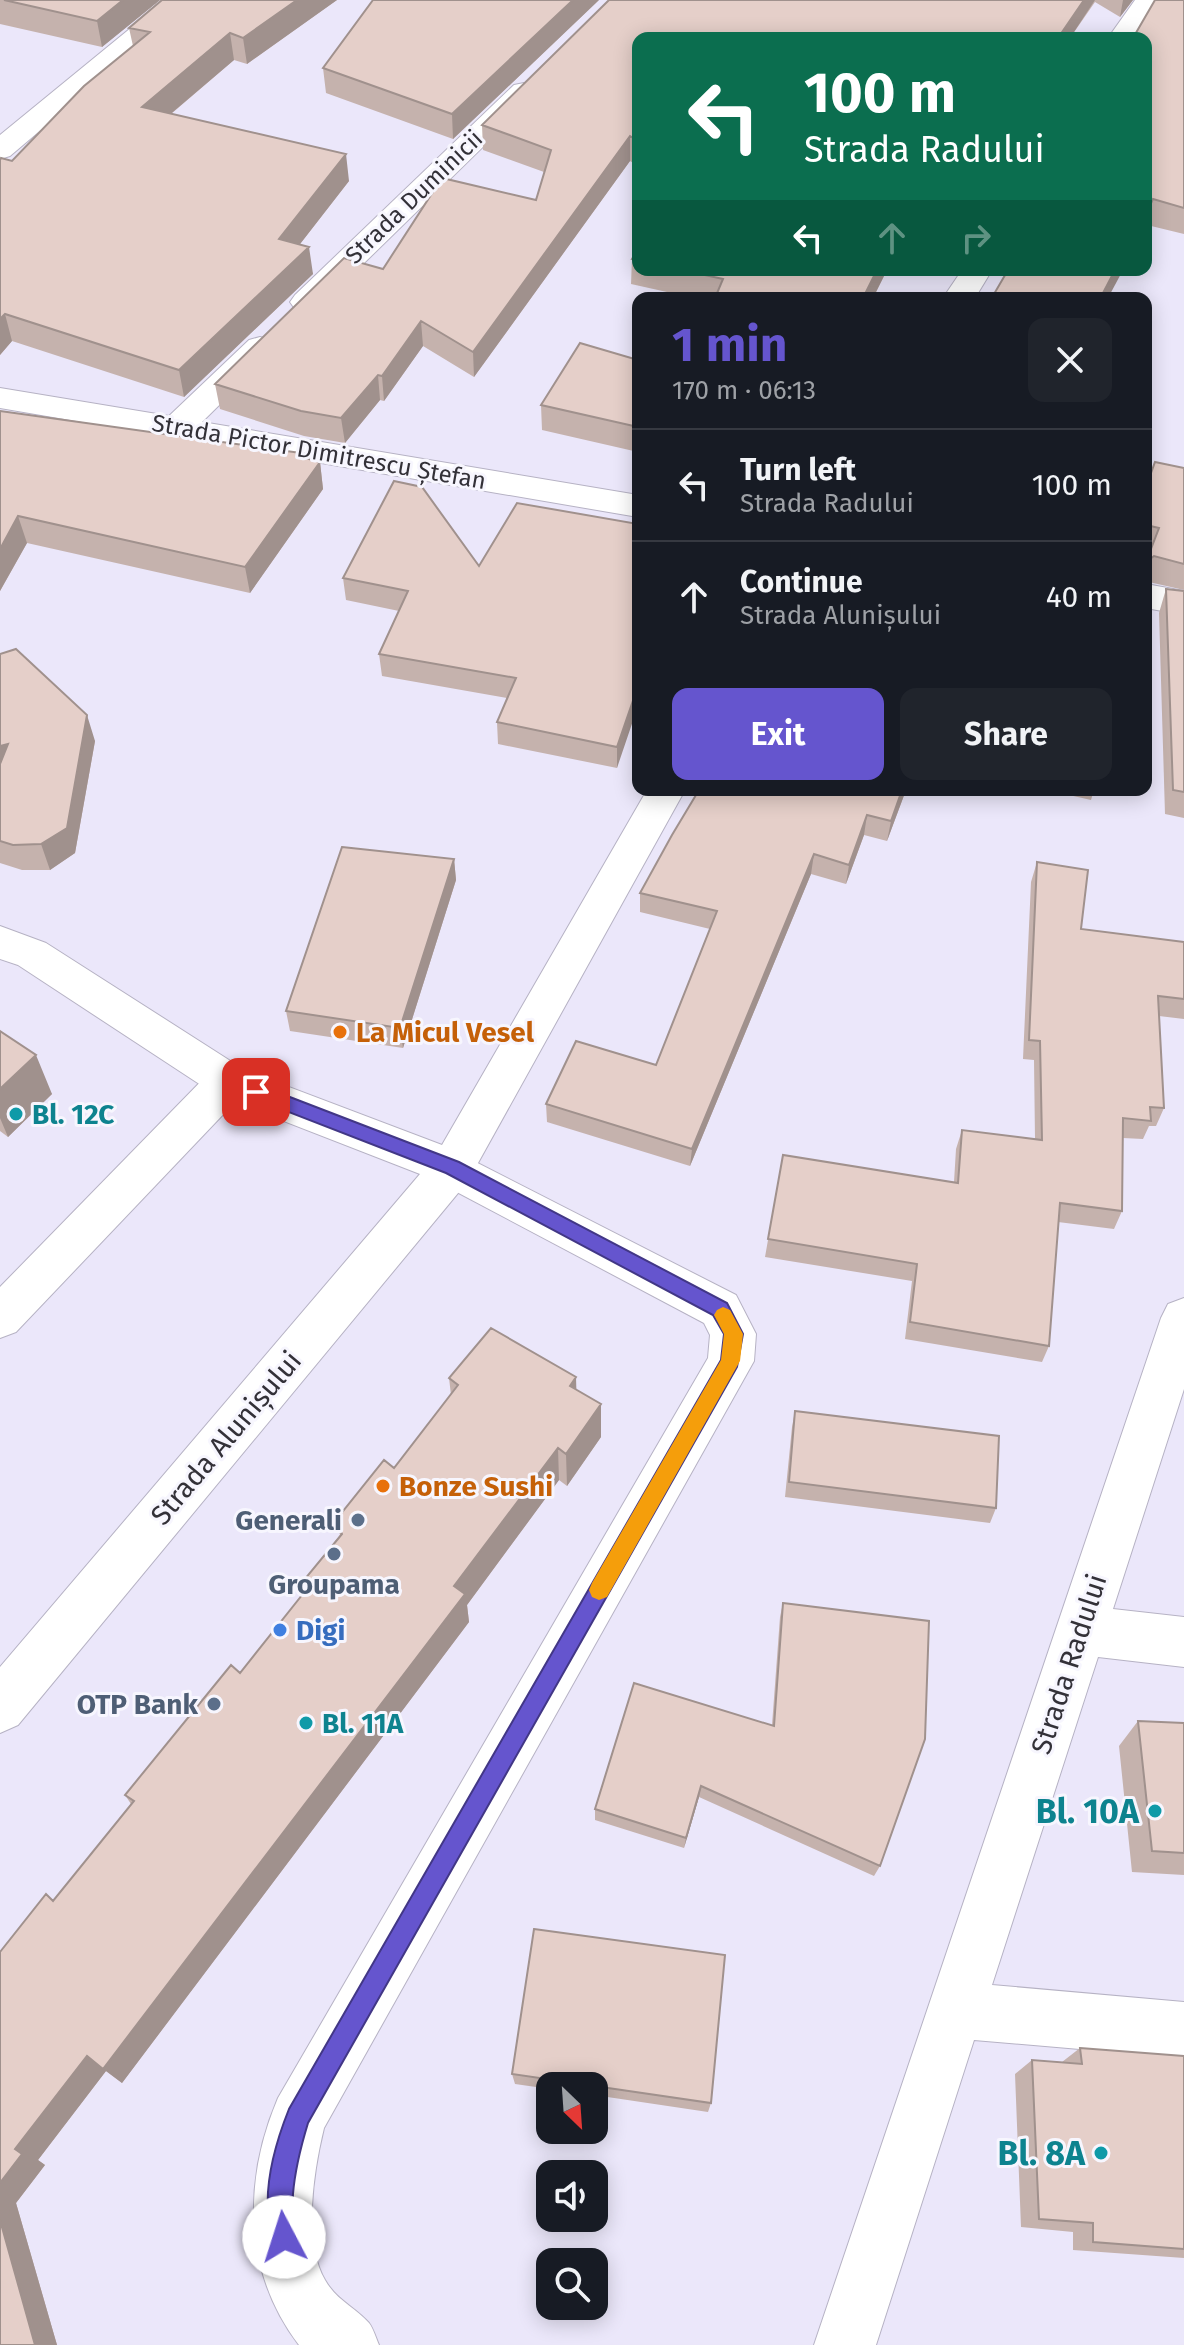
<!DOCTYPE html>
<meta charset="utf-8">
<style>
:root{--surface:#171b24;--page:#20242c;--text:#f1f3f6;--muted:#9ea1a6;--line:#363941;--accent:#6555ce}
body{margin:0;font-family:"Fira Sans",sans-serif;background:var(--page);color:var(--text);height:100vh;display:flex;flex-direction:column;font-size:30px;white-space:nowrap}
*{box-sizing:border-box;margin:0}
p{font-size:26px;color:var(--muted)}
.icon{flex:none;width:44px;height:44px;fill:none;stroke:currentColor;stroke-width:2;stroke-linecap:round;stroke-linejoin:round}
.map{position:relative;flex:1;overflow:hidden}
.sheet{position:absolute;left:632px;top:292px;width:520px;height:504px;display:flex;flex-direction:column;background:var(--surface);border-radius:16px;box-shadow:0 4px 20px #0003}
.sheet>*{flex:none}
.hud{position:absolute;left:632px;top:32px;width:520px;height:244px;border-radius:16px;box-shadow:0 4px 20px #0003;background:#0b6e4f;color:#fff;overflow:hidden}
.needle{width:52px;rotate:155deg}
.fabs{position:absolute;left:536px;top:2072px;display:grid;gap:16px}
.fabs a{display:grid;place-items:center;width:72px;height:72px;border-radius:16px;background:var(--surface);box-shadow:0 4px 20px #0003;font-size:40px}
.pin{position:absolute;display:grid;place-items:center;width:68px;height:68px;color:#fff;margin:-34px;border-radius:16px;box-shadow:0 4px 12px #0006}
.me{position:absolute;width:88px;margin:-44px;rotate:355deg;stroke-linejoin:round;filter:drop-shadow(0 0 6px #0008)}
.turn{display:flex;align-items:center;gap:28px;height:168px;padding:0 40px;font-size:36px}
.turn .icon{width:104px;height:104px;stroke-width:2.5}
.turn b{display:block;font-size:56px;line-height:68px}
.lanes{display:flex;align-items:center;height:76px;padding:0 40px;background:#0003;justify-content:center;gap:40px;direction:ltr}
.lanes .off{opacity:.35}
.round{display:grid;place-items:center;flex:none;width:84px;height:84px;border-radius:16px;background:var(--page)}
.head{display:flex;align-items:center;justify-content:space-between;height:136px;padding:0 40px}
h1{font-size:48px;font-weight:700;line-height:60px;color:var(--accent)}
.cta{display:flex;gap:16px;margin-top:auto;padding:16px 40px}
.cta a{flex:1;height:92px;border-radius:16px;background:var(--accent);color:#fff;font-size:32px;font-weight:700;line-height:92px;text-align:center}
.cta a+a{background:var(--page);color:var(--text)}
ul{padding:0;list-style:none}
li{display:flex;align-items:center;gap:24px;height:112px;padding:0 40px;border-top:2px solid var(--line)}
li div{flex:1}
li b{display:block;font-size:30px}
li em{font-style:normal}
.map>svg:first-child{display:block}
</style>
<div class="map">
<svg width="1184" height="2345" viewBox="0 0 1184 2345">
<rect width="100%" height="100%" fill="#ebe7fa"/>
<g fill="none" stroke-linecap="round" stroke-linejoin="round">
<g stroke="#b6b2c4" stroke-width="2">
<path id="minor" d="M165,0h29l-184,156 -10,3v-24z
M524,83l10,2 4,6 -4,6 -217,212 -11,2 -11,-2 -5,-7 5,-7 219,-210z
M260,337l11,3 5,7 -5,7 -69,68 436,73v22l-638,-109v-20l169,28 80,-76z
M1146,584l38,7v24l-38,-7z
M0,926l46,17 197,126 6,12 -6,12 -15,5 -15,-5 -195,-128 -18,-6z
M452,1150l284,145 20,39 -2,27 -430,767c-10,41 -22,113 1,152 12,21 30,27 44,43 4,5 7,15 10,22h-80c-56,-73 -56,-165 -21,-247l430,-740 2,-23 -6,-12 -268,-142 -6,-13 6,-13z
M1184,1298v91l-71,220 71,8v50l-86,-10 -106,328 192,17v56l-210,-18 -98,305h-62l347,-1027 7,-14z"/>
</g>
<g stroke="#b6b2c4" stroke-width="2">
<path id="tertiary" d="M1135,0h27l-26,38h-28z
M962,270h30l-17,28h-32z
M647,790h38l-217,391 -450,544 -18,8v-66l420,-493 -185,-72 -219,230 -16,6v-51l213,-218 15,-5 214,81z"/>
</g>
<use href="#minor" fill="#fff" fill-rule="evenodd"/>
<use href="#tertiary" fill="#fff" fill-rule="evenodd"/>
</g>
<path fill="#c5b2ad" d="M0,0h160l-58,47 -102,-23z
M162,0h175l-90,64 -13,-4 -63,54 178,67 -49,63 13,30 -129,123 -172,-56 -12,14 12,-194 121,-115 -4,-18z
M599,0l-146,139 -127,-46 -3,-25z
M609,0h524l-13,17 -25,-15 -25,36h-432v128l-8,-5 -156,216 -51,-31 -39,55 -4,-1 -35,43 -41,-7 -84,-27 -5,-25 168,-115 153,-69 8,-28 -61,-22 -1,-25z
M1184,0v234l-37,-9 -1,1v-188z
M638,249v21h249l-14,28h-179l-63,-14 1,-25z
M638,360v92l-96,-22 -1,-25z
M0,411l320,51 3,27 -73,104 -223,-50 -27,48z
M1184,468v122l-35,-8 -3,8v-28l4,-10 -4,-1v-64z
M638,524l-21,244 -119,-24 -1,-22 10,-24 -125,-22 -3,-22 20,-43 -53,-11 -3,-22 136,-12z
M1166,589l18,2v227l-19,-4 -6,-201z
M0,654l95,87 -20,112 -25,17h-28l-22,-7z
M906,790l-19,51 -23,-6 -18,49 -35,-10 -121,292 -143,-44 -1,-18 110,-39 54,-136 -70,-17v-19z
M1047,790h47l-3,10z
M454,859l2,21 -53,168 -113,-17 -4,-20z
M1037,862l44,67 103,13v77l-25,-3 5,92 -8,18h-7l-6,13 -20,-1 -1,73 -8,18 -56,-7 -9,124 -7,16 -137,-23 7,-58 -147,-24 18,-102 171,27 2,-33 6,-19 73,9 -1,-79 -11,-1 8,-177z
M0,1031l52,63 -44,43 -8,-6z
M576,1377v12l25,48 -34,49 -8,-6 -92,125 2,17 -347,461 -16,-12 -68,89 7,5 -29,38 41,142h-57v-393l53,-51 78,-97 -6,-9 115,-122 67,-83 -3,-10 36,-45 -4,-15 58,-52 57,-73 -2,-17z
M795,1411l201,97 -6,15 -205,-26 7,-70z
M783,1603l97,263 -6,10 -175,-79 -15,51 -89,-28v-11l177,-84 8,-108z
M1138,1721l46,2v152l-52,-3 -13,-126z
M534,1929l191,26 -14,148 -3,9 -114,-17v-9h-44v3l-35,-5 -3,-10z
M1080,2048l104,8v202l-111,-8v-18l-52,-5 -6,-153 17,-14 30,2z"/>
<path fill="#a0918d" d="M123,0h37l-58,47 -5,-26z
M297,0h40l-90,64 -4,-26z
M573,0h26l-146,139 -1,-25z
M1084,0h11l-25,38h-12z
M1123,0h10l-13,17z
M230,33l4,27 -87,74 -5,-27z
M630,136v25l-156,216 -1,-25z
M346,154l3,27 -66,85 -4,-27z
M1153,199l-6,26 -1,1v-13z
M309,247l4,27 -129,123 -5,-27z
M877,270h10l-14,28h-10z
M1115,270h8l-15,28 -5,-5z
M5,314l7,27 -12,14v-36z
M421,321l2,25 -39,55 -2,-25z
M378,375l2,25 -35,43 -4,-25z
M308,454l3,20 9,-12 3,27 -73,104 -5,-26 60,-109z
M18,516l9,27 -27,48v-42z
M638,686v20l-21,62v-21z
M87,715l8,26 -20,112 -25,17 -9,-26z
M8,744l-8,31v-29z
M902,790h4l-19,51 4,-20z
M867,815l-3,20 -18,49 3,-19z
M814,854l-3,20 -121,292 2,-17z
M454,859l2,21 -53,168 -3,-20z
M36,1055l16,39 -44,43 -8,-19v-29z
M576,1377l1,34 -7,-25z
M601,1404v33l-34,49 -1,-32z
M558,1448l1,32 -92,125 2,17 -347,461 -16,-12 -68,89 7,5 -29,38 41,142h-22l-35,-125v-37l15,-34 72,-93 367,-470z
M701,1786l-2,11 -15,51 2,-10z"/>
<path fill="#e5cfc9" stroke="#a0918d" stroke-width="2" d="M4,0h119l-26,21z
M162,0h135l-54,38 -13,-5 -88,74 204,47 -67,85 30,8 -130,123 -174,-56 -5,5v-159l1,-2 11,3 72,-75 66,-54 -21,-4z
M373,0h200l-121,114 -129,-46z
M609,0h475l-26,38h-420v103l-8,-5 -157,216 -52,-31 -39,55 -4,-1 -37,43 -40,-7 -86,-27 129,-126 39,11 59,-91 94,22 15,-50 -69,-25z
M1155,0h29v208l-31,-9 -7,14v-175h-13z
M638,249v11l-6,-1z
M682,270h195l-14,28h-148l8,-19z
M1008,270h107l-12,23 18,4 -120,1 1,-2 -8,-2z
M580,343l58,17v67l-97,-22z
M0,411l308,43 -3,4 15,4 -75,105 -227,-51 -18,33z
M1155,462l29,6v96l-30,-8 -4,3v16h-4v-13l13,-34 -13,-3v-38z
M394,481l28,6 57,79 38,-63 121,21v162l-21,61 -120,-25 19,-44 -137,-24 29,-63 -65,-13z
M1166,589l18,2v201l-11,-2z
M16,649l71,66 -20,113 -26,16 -28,1 -13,-4v-77l8,-20 -8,2v-92z
M699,790h203l-11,31 -24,-6 -18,50 -35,-11 -122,295 -146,-45 30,-63 80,24 61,-154 -77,-18 32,-58z
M342,847l112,12 -54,169 -114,-17z
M1037,862l51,8 -7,59 103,13v57l-26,-3 6,112 -14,-1 1,14 -28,-3 -1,93 -62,-8 -11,143 -139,-24 7,-58 -149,-25 15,-84 175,28 4,-53 80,10 -2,-99 -11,-1z
M0,1031l36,24 -36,34z
M491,1328l85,49 -6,9 31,18 -35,50 -8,-6 -104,138 11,8 -362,475 -16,-13 -72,93 7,5 -22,29v-231l46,-58 7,7 81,-100 -9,-6 106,-130 9,8 70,-88 -6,-5 38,-46 -6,-14 48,-60 10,8 64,-83 -9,-7z
M795,1411l204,25 -3,72 -207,-26z
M783,1603l146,18 -4,118 -45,127 -179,-80 -15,52 -91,-29 39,-126 140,43z
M1138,1721l46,2v130l-32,-2z
M534,1929l191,26 -14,148 -199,-29z
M1080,2048l104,8v193l-91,-7v-19l-54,-4 -7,-159 50,4z
M0,2220l35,125h-35z"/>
<path fill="#6555ce" stroke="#423786" stroke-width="2" d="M256,1084l203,78 268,141 16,31 -6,33 -429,756c-7,23 -13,46 -15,71 -1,17 7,35 0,52l-9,3 -8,-3c-18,-42 -3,-97 13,-137l432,-749 3,-26 -11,-19 -267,-142 -196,-76 -3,-5z"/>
<path fill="#f59e0b" d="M723,1307l7,3 13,24 -3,27 -133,236 -8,3 -7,-3 -3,-7 3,-7 129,-223 3,-26 -10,-19 3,-5z"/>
<g fill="#e8710a" stroke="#f7f6fe" stroke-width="3">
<circle cx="340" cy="1032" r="8"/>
<circle cx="383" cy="1486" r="8"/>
</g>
<g fill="#0f9aa8" stroke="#f7f6fe" stroke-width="3">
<circle cx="16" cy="1114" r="8"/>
<circle cx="306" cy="1723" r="8"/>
<circle cx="1155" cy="1811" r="8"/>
<circle cx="1101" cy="2153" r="8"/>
</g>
<g fill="#5c6f8a" stroke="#f7f6fe" stroke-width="3">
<circle cx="358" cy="1520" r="8"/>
<circle cx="334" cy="1554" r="8"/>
<circle cx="214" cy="1704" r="8"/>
</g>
<circle fill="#3f7fe0" stroke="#f7f6fe" stroke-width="3" cx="280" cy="1630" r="8"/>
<g text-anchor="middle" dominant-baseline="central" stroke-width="6" stroke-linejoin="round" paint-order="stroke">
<g font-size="24" fill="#333138" stroke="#f7f6fe">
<text transform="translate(414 197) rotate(-44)">Strada Duminicii</text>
<text transform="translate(319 452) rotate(10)">Strada Pictor Dimitrescu Ștefan</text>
</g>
<g font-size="28" font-weight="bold" fill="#c56008" stroke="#f7f6fe" text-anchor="start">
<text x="356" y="1032">La Micul Vesel</text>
<text x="399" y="1486">Bonze Sushi</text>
</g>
<g font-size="28" font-weight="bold" fill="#0d838f" stroke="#f7f6fe" text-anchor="start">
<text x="32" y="1114">Bl. 12C</text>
<text x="322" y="1723">Bl. 11A</text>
</g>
<g font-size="28" fill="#333138" stroke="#f7f6fe">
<text transform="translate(226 1438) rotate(-50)">Strada Alunișului</text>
<text transform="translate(1069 1664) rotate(-72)">Strada Radului</text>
</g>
<g font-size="28" font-weight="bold" fill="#4e5e75" stroke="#f7f6fe" text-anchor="end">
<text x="342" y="1520">Generali</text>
<text x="334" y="1584" text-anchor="middle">Groupama</text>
<text x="198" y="1704">OTP Bank</text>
</g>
<g font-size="28" font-weight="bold" fill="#366cbe" stroke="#f7f6fe" text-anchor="start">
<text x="296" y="1630">Digi</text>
</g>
<g font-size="34" font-weight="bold" fill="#0d838f" stroke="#f7f6fe" text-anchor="end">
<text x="1139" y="1811">Bl. 10A</text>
<text x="1085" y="2153">Bl. 8A</text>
</g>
</g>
</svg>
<div class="fabs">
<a><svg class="needle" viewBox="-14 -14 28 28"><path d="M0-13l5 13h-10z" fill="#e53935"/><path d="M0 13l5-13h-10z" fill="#9ea1a6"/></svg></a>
<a><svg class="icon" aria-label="sound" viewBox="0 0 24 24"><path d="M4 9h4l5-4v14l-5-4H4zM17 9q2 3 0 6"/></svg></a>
<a><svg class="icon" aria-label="search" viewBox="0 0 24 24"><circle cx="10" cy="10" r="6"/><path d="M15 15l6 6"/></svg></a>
</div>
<div class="pin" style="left:256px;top:1092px;background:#d93025"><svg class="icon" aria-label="arrive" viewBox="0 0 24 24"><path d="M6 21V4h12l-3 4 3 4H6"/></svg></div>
<svg class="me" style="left:284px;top:2237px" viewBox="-20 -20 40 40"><circle r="19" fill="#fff"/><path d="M0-13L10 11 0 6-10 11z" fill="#6555ce"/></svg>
<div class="hud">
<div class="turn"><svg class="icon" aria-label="left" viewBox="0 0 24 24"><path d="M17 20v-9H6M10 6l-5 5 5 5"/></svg><div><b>100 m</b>Strada Radului</div></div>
<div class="lanes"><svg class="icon" aria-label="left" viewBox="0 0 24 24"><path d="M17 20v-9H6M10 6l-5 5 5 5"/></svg><svg class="icon off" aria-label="ahead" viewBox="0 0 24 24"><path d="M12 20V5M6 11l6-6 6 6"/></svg><svg class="icon off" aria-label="right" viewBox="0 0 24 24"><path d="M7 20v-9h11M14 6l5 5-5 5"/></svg></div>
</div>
<section class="sheet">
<div class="head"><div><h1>1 min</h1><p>170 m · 06:13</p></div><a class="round"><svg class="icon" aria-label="close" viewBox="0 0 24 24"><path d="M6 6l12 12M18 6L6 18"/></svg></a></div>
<ul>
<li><svg class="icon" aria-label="left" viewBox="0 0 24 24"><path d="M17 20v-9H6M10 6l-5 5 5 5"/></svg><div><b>Turn left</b><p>Strada Radului</p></div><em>100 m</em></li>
<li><svg class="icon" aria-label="ahead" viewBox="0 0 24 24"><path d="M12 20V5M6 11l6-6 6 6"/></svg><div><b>Continue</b><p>Strada Alunișului</p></div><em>40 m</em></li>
</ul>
<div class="cta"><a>Exit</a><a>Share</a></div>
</section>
</div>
